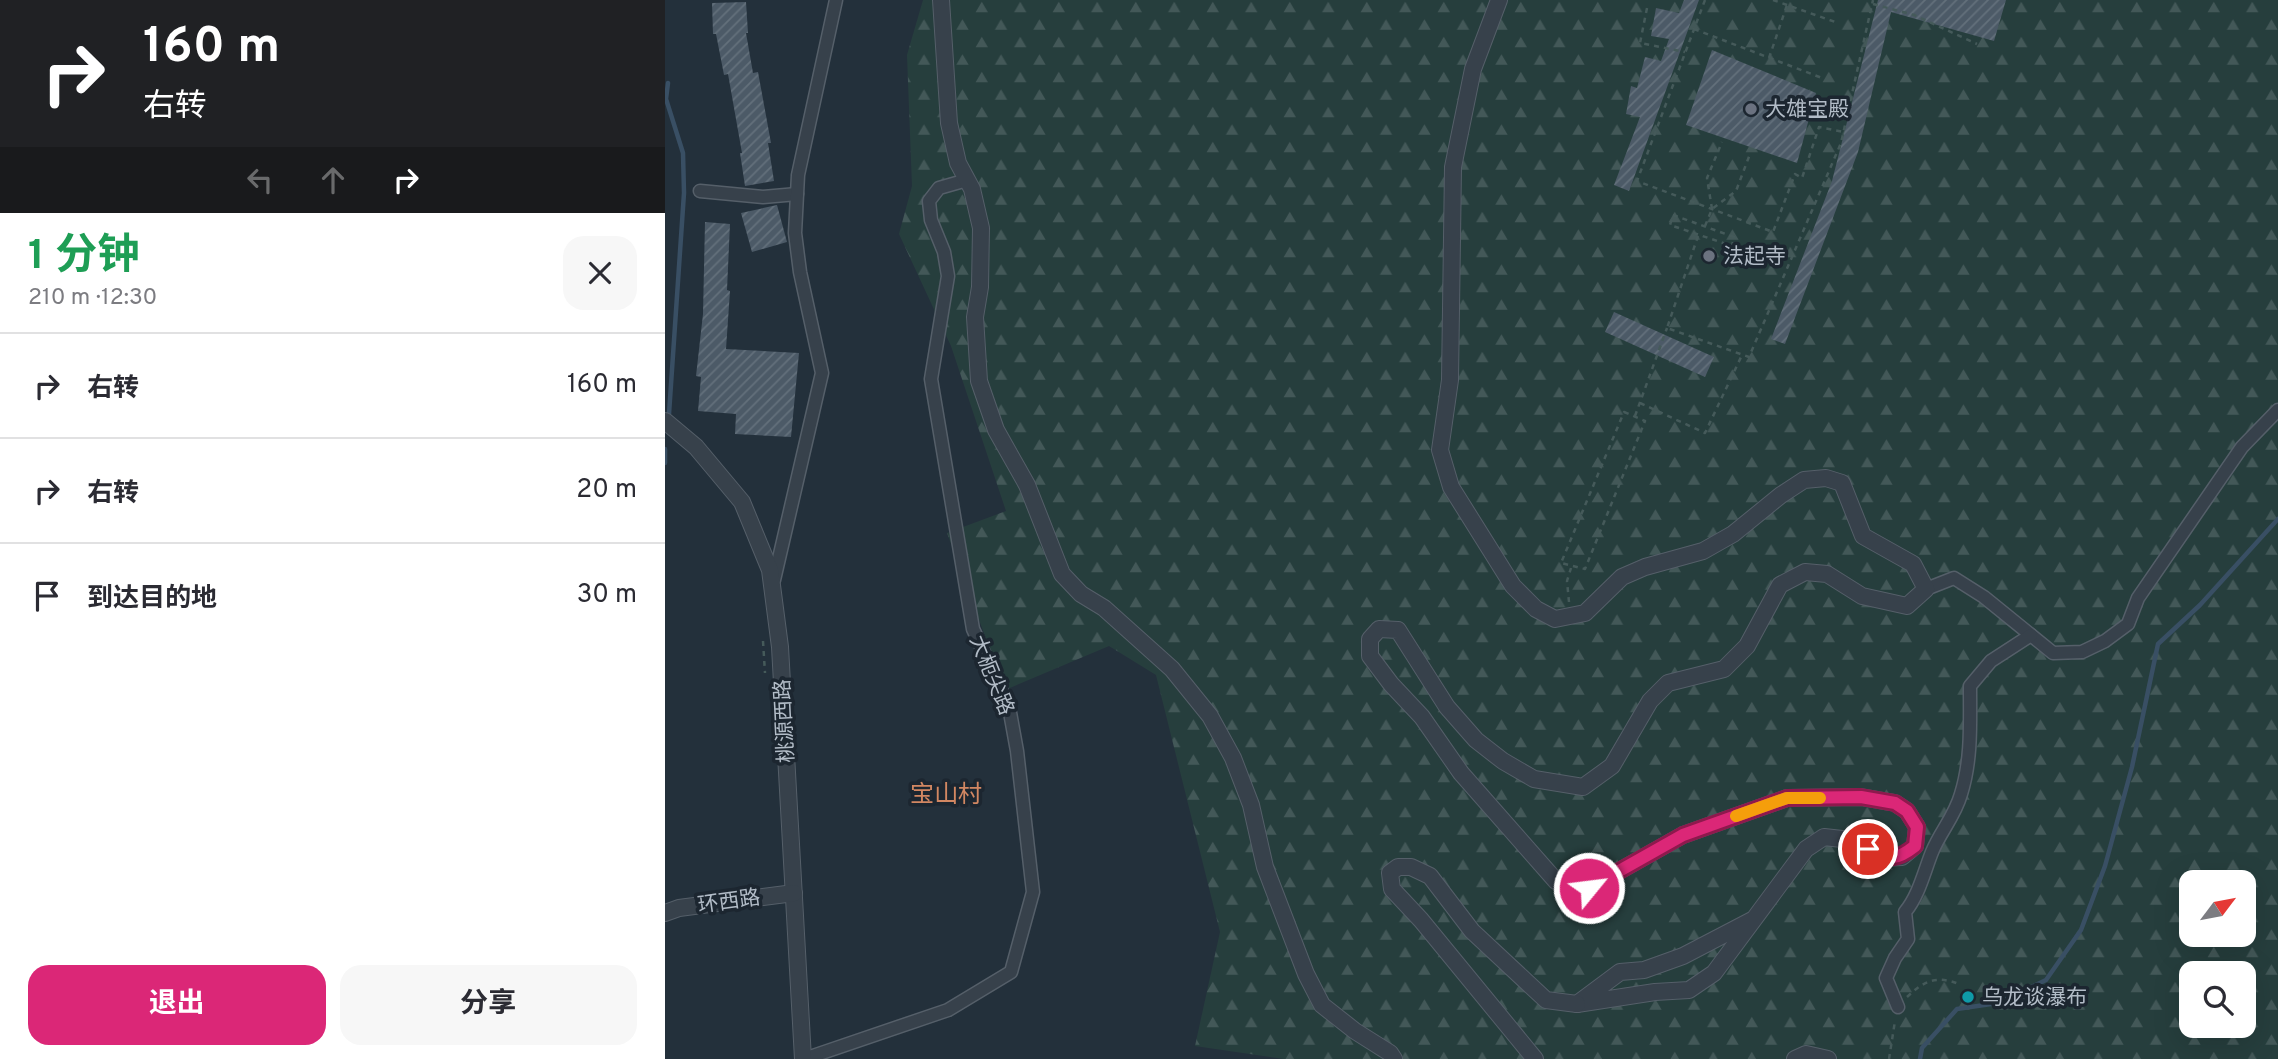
<!DOCTYPE html>
<html lang="zh">
<meta charset="utf-8">
<style>
body{margin:0;font-family:Overpass,"Noto Sans SC",sans-serif;background:#f7f7f7;color:#2b2b33;height:100vh;display:flex;flex-direction:column;font-size:26px;white-space:nowrap}
*{box-sizing:border-box;margin:0}
p{font-size:23px;color:#7c7c81}
.icon{flex:none;width:38px;height:38px;fill:none;stroke:currentColor;stroke-width:2;stroke-linecap:round;stroke-linejoin:round}
.map{position:relative;flex:1;overflow:hidden}
.panel{display:flex;flex-direction:column;background:#fff;width:665px}
.panel>*{flex:none}
.banner{background:#202124;color:#fff;overflow:hidden}
.needle{width:46px;rotate:58deg}
.fabs{position:absolute;left:1514px;top:870px;display:grid;gap:14px}
.fabs a{display:grid;place-items:center;width:77px;height:77px;border-radius:14px;background:#fff;box-shadow:0 7px 28px #0002;font-size:35px}
.pin{position:absolute;display:grid;place-items:center;width:60px;height:60px;color:#fff;margin:-30px;border:4px solid #fff;border-radius:50%;box-shadow:0 2px 7px #0007}
.me{position:absolute;width:77px;margin:-38px;rotate:61deg;stroke-linejoin:round;filter:drop-shadow(0 0 5px #0008)}
.turn{display:flex;align-items:center;gap:24px;height:147px;padding:0 28px;font-size:32px}
.turn .icon{width:91px;height:91px;stroke-width:2.5}
.turn b{display:block;font-size:49px;line-height:60px}
.lanes{display:flex;align-items:center;height:66px;padding:0 28px;background:#0003;justify-content:center;gap:35px;direction:ltr}
.lanes .off{opacity:.35}
.round{display:grid;place-items:center;flex:none;width:74px;height:74px;border-radius:21px;background:#f7f7f7}
.summary{display:flex;align-items:center;justify-content:space-between;height:119px;padding:0 28px}
h1{font-size:42px;font-weight:700;line-height:52px;color:#1e9e55}
.cta{display:flex;gap:14px;margin-top:auto;padding:14px 28px}
.cta a{flex:1;height:80px;border-radius:21px;background:#db2777;color:#fff;font-size:28px;font-weight:700;line-height:80px;text-align:center}
.cta a+a{background:#f7f7f7;color:#2b2b33}
ul{padding:0;list-style:none}
li{display:flex;align-items:center;gap:21px;height:105px;padding:0 28px;border-top:2px solid #e1e1e2}
li div{flex:1}
li b{display:block;font-size:26px}
li em{font-style:normal}
main{display:flex;flex:1;min-height:0}
.map>svg:first-child{display:block}
</style>
<main>
<section class="panel">
<div class="banner">
<div class="turn"><svg class="icon" aria-label="right" viewBox="0 0 24 24"><path d="M7 20v-9h11M14 6l5 5-5 5"/></svg><div><b>160 m</b>右转</div></div>
<div class="lanes"><svg class="icon off" aria-label="left" viewBox="0 0 24 24"><path d="M17 20v-9H6M10 6l-5 5 5 5"/></svg><svg class="icon off" aria-label="ahead" viewBox="0 0 24 24"><path d="M12 20V5M6 11l6-6 6 6"/></svg><svg class="icon" aria-label="right" viewBox="0 0 24 24"><path d="M7 20v-9h11M14 6l5 5-5 5"/></svg></div>
</div>
<div class="summary"><div><h1>1 分钟</h1><p>210 m · 12:30</p></div><a class="round"><svg class="icon" aria-label="close" viewBox="0 0 24 24"><path d="M6 6l12 12M18 6L6 18"/></svg></a></div>
<ul>
<li><svg class="icon" aria-label="right" viewBox="0 0 24 24"><path d="M7 20v-9h11M14 6l5 5-5 5"/></svg><div><b>右转</b></div><em>160 m</em></li>
<li><svg class="icon" aria-label="right" viewBox="0 0 24 24"><path d="M7 20v-9h11M14 6l5 5-5 5"/></svg><div><b>右转</b></div><em>20 m</em></li>
<li><svg class="icon" aria-label="arrive" viewBox="0 0 24 24"><path d="M6 21V4h12l-3 4 3 4H6"/></svg><div><b>到达目的地</b></div><em>30 m</em></li>
</ul>
<div class="cta"><a>退出</a><a>分享</a></div>
</section>
<div class="map">
<svg width="1613" height="1059" viewBox="0 0 1613 1059">
<defs>
<pattern id="forest-firs" width="22" height="20" patternUnits="userSpaceOnUse" patternTransform="scale(1.75)"><rect width="22" height="20" fill="#263e3d"/><path d="M5 1l3.5 6h-7zM16 11l3.5 6h-7z" fill="#435858"/></pattern>
<pattern id="building-hatch" width="6" height="6" patternUnits="userSpaceOnUse" patternTransform="scale(1.75)"><rect width="6" height="6" fill="#4c5a67"/><path d="M-1 1l2-2M0 6l6-6M5 7l2-2" fill="none" stroke="#63707b"/></pattern>
</defs>
<rect width="100%" height="100%" fill="#23303b"/>
<path fill="url(#forest-firs)" fill-rule="evenodd" d="M258,0H1613V1059H619L530,1046L555,932L491,675L444,646L340,690L282,533L341,511L286,346L234,234L247,186L242,55ZM1526,882H1578V934H1526ZM1526,973H1578V1026H1526Z"/>
<g fill="none" stroke-linecap="round" stroke-linejoin="round">
<g stroke="#394f64" stroke-width="4.5">
<path d="M3,83L1,99L18,153L19,193L4,414"/>
<path d="M0,463V449"/>
<path d="M1255,1059L1257,1048L1292,1009L1333,1003L1381,980L1416,930L1440,866L1467,767L1493,644L1535,605L1613,519"/>
</g>
</g>
<g fill="url(#building-hatch)">
<path d="M1019,0H1034L964,191L949,185L975,117L961,114L966,86L972,88L980,57L996,61L1004,39L986,36L991,8L1014,13Z"/>
<path d="M1213,0H1341L1329,41L1226,12L1193,152L1120,344L1106,339L1167,181Z"/>
<path d="M81,2L83,33H81L88,73L93,72L106,143H103L109,181L80,186L75,153H77L63,74L59,75L51,34H48L47,3Z"/>
<path d="M1047,50L1151,93L1132,163L1021,125Z"/>
<path d="M112,205L122,242L87,252L76,213Z"/>
<path d="M40,222L65,224L62,290L65,291L61,349L134,353L126,437L70,434L71,414L33,411L36,377L31,376L38,314Z"/>
<path d="M949,312L1049,357L1040,377L940,332Z"/>
</g>
<g fill="none" stroke-linecap="round" stroke-linejoin="round">
<g stroke="#555f69" stroke-width="15">
<g id="minor">
<path d="M35,191L98,197L132,194"/>
<path d="M109,580L157,373L135,272L130,233L133,175L171,0"/>
<path d="M1261,589L1289,578L1319,597L1388,653L1417,652L1440,641L1463,624L1473,598L1577,447L1613,410"/>
<path d="M1233,1007L1221,978L1230,958L1243,939L1240,912C1254,895 1259,872 1267,852C1275,832 1290,816 1296,794C1307,759 1305,722 1305,686L1326,661L1366,635"/>
<path d="M139,1059L283,1010L346,972L368,892L352,751L344,707L308,629L266,379L283,276L279,252L266,220L264,201L274,188L302,180"/>
</g>
</g>
<g stroke="#555f69" stroke-width="18">
<g id="tertiary">
<path d="M276,0L284,123L293,163L307,189L316,228L315,287L310,317L314,381L331,430L362,485L397,574L416,594L439,608L507,669L545,716L568,758L586,805L600,867L641,974L657,1005L690,1031L725,1053L729,1059"/>
<path d="M834,0L808,69L788,167L785,380L775,450L786,487L848,586L871,609L890,619L920,613L957,577L980,567L1038,551L1068,534L1116,495L1139,480L1161,478L1177,483L1198,536L1248,564L1261,589L1242,606L1197,596L1162,574L1140,572L1115,585L1082,646L1059,669L1003,683L985,701L947,766L918,787L869,779L838,761L811,740L782,707L733,630L714,629L705,639V656L726,684L757,717L796,773L891,881L909,892L924,888L1018,835L1122,798L1196,797L1230,803L1242,811L1252,827L1250,846L1237,857L1219,858L1186,840L1159,837L1141,849L1049,973L1024,990L990,992L912,1004L955,972L979,970L1018,956L1089,919"/>
<path d="M0,421L31,447L77,502L105,570L115,647L138,1059"/>
<path d="M0,913L14,908L129,893"/>
<path d="M870,1059L756,920L727,889L725,873L733,867H746L765,876L807,931L881,1000L912,1004"/>
<path d="M1130,1059L1141,1054L1163,1059"/>
</g>
</g>
<g stroke="#455a5a" stroke-width="2.5" stroke-dasharray="5 5" stroke-linecap="butt">
<path d="M1040,0L972,181L1108,232L1130,174L1137,178L1154,127L1178,132"/>
<path d="M1108,0L1173,23"/>
<path d="M1208,4L1249,15L1312,44"/>
<path d="M982,8L975,43L1020,52"/>
<path d="M1029,29L1157,78"/>
<path d="M1104,58L1122,5"/>
<path d="M1047,209L1042,178L1057,142"/>
<path d="M1008,215L1069,237L1067,246L1005,225Z"/>
<path d="M1040,226L1047,209L1071,191L1085,154"/>
<path d="M1033,236L1002,328L1084,357L1176,143L1208,0"/>
<path d="M975,403L1040,433L1077,355"/>
<path d="M959,412L980,421L920,569L896,563Z"/>
<path d="M970,416L1002,328"/>
<path d="M904,602L902,581L906,568"/>
<path d="M98,641L100,673"/>
<path d="M1242,997C1259,981 1271,975 1294,984"/>
<path d="M1224,1059L1230,1021"/>
</g>
<use href="#minor" stroke="#37414b" stroke-width="12"/>
<use href="#tertiary" stroke="#37414b" stroke-width="16"/>
</g>
<g fill="none" stroke-linecap="round" stroke-linejoin="round">
<g stroke="#8e194d" stroke-width="18">
<path id="route" d="M924,888L1018,835L1122,798L1196,797L1230,803L1242,811L1252,827L1250,846C1231,861 1224,860 1203,849"/>
</g>
<use href="#route" stroke="#db2777" stroke-width="12"/>
<path stroke="#f59e0b" stroke-width="12" d="M1071,816L1122,798H1155"/>
</g>
<g fill="#6b7280" stroke="#1c2630" stroke-width="2.5">
<circle cx="1086" cy="109" r="7"/>
<circle cx="1044" cy="256" r="7"/>
</g>
<circle fill="#0f9aa8" stroke="#1c2630" stroke-width="2.5" cx="1303" cy="997" r="7"/>
<g text-anchor="middle" stroke-width="7" stroke-linejoin="round" paint-order="stroke">
<g font-size="21" fill="#b2bcc7" stroke="#1c2630" text-anchor="start">
<text x="1100" y="116">大雄宝殿</text>
<text x="1058" y="263">法起寺</text>
<text x="1317" y="1004">乌龙谈瀑布</text>
</g>
<g font-size="21" fill="#b2bcc7" stroke="#1c2630">
<text transform="translate(327 675) rotate(68)" y="7">大枙尖路</text>
<text transform="translate(119 721) rotate(-93)" y="7">桃源西路</text>
<text transform="translate(64 901) rotate(-8)" y="7">环西路</text>
</g>
<g font-size="24" fill="#d28762" stroke="#1c2630">
<text x="281" y="802">宝山村</text>
</g>
</g>
</svg>
<div class="fabs">
<a><svg class="needle" viewBox="-14 -14 28 28"><path d="M0-13l5 13h-10z" fill="#e53935"/><path d="M0 13l5-13h-10z" fill="#7c7c81"/></svg></a>
<a><svg class="icon" aria-label="search" viewBox="0 0 24 24"><circle cx="10" cy="10" r="6"/><path d="M15 15l6 6"/></svg></a>
</div>
<div class="pin" style="left:1203px;top:849px;background:#d93025"><svg class="icon" aria-label="arrive" viewBox="0 0 24 24"><path d="M6 21V4h12l-3 4 3 4H6"/></svg></div>
<svg class="me" style="left:924px;top:888px" viewBox="-20 -20 40 40"><circle r="17" fill="#db2777" stroke="#fff" stroke-width="3"/><path d="M0-11L8 9 0 5-8 9z" fill="#fff"/></svg>
</div>
</main>
